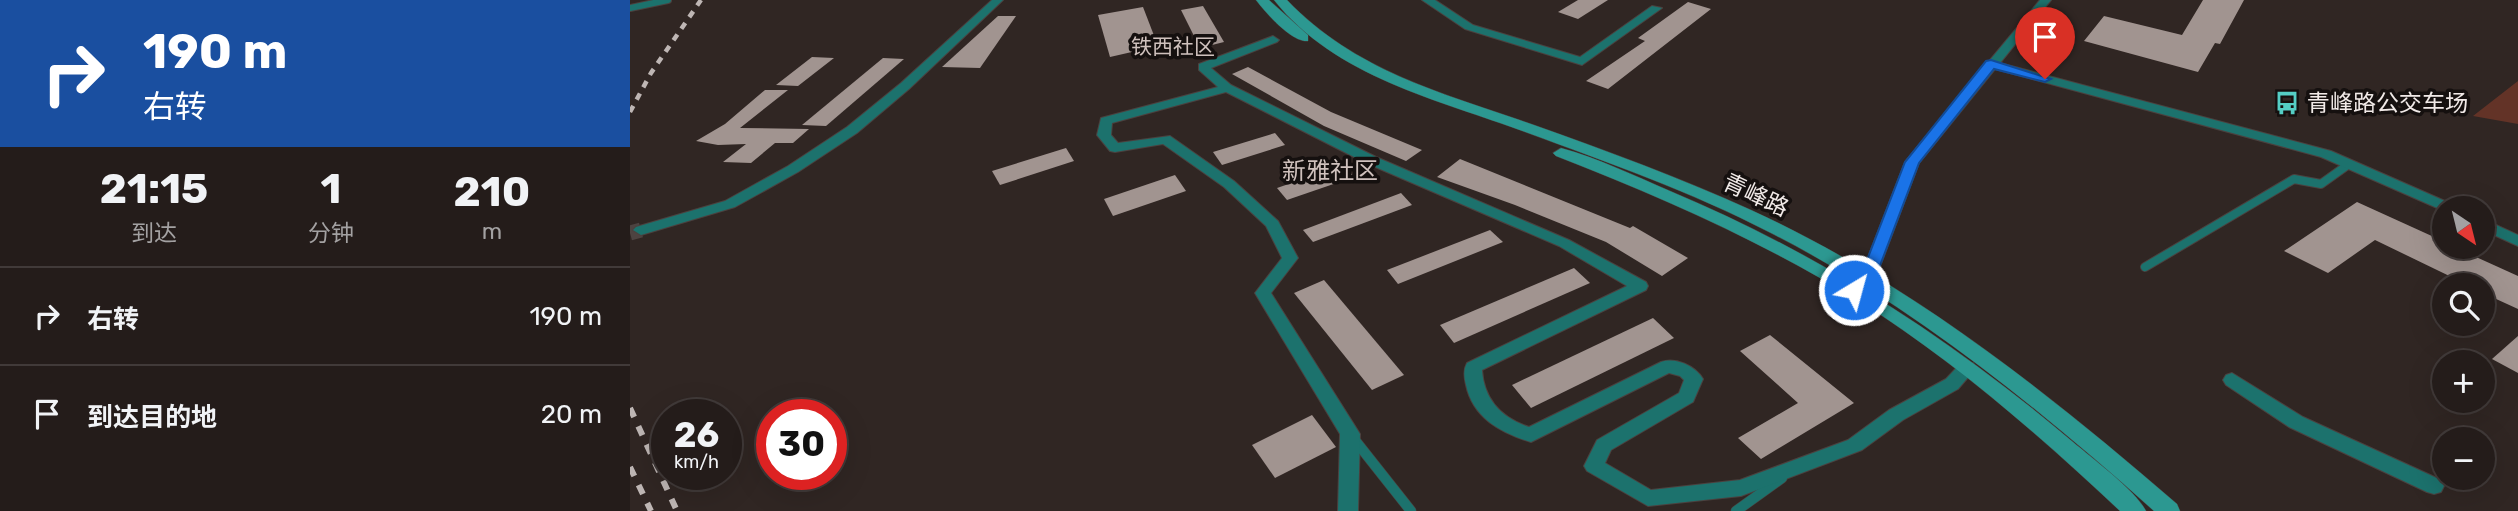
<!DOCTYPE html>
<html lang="zh">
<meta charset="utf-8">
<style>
body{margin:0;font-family:Rubik,"Noto Sans SC",sans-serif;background:#302927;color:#f1f3f6;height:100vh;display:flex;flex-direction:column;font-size:26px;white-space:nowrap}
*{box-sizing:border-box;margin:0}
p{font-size:23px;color:#a3a1a2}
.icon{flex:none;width:38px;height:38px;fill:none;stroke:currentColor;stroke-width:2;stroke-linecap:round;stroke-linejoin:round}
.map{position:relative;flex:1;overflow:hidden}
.side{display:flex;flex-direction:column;background:#241c1a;width:630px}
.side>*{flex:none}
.guide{background:#1a4fa0;color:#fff;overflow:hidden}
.needle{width:46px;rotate:145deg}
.tools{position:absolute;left:1802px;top:196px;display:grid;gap:14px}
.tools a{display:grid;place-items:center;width:63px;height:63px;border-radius:50%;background:#241c1a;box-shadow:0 7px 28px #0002,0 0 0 2px #413a39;font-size:35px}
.speed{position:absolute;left:21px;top:399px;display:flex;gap:14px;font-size:35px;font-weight:700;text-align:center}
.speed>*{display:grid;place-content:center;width:91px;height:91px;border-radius:50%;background:#241c1a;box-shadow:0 7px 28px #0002,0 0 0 2px #413a39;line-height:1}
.speed small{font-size:18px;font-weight:400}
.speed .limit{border:10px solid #d22;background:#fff;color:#111}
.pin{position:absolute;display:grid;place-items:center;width:60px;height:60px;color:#fff;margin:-72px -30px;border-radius:50% 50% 50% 0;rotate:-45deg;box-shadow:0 0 7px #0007}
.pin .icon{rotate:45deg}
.me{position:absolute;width:77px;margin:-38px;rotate:37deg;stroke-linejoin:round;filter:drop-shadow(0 0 5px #0008)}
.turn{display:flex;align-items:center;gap:24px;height:147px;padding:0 28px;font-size:32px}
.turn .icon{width:91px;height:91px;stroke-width:2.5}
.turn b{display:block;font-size:49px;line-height:60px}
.eta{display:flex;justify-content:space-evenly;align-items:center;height:119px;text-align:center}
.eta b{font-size:42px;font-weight:700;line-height:49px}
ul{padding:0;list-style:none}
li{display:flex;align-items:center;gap:21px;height:98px;padding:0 28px;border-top:2px solid #413a39}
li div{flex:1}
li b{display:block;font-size:26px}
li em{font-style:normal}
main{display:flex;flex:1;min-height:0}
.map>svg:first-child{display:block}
</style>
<main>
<section class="side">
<div class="guide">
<div class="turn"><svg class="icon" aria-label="right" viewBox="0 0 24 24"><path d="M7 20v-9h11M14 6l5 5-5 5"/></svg><div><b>190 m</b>右转</div></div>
</div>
<div class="eta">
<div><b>21:15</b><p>到达</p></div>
<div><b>1</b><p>分钟</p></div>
<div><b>210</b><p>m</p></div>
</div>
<ul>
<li><svg class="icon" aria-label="right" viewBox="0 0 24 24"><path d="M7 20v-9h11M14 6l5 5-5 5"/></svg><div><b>右转</b></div><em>190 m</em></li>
<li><svg class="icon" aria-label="arrive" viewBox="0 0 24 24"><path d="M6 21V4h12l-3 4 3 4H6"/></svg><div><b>到达目的地</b></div><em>20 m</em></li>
</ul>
</section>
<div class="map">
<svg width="1888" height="511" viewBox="0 0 1888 511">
<rect width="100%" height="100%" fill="#302623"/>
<path fill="#633327" d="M1888,81V124L1843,116Z"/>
<g fill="#a19490">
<path d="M948,0H978L948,19L928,12Z"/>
<path d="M1573,0H1614L1590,44L1585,43L1568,72L1454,41L1474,16L1552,35Z"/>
<path d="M1058,2L1081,9L978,89L956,81L1015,41L1008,38Z"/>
<path d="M573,6L594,42L570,48L551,10Z"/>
<path d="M513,7L528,46L480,57L468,15Z"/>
<path d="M368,16H386L350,68L312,67Z"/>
<path d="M182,57L204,58L168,86L146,85Z"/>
<path d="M253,58L274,59L196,126L172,125Z"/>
<path d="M618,67L701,112L792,150L776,161L694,126L602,74Z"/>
<path d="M135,90H158L110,128L179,129L163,143H145L121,163L93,162L116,144L88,145L66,141L95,124Z"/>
<path d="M645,133L655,145L592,165L583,152Z"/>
<path d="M436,148L444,161L370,185L362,171Z"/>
<path d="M830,159L1000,228L1003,226L1058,258L1032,276L976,242L885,205L807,177Z"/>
<path d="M714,165L724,177L657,200L647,188Z"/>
<path d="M545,175L556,191L483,216L474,199Z"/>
<path d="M771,193L782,205L683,242L673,230Z"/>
<path d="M1727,202L1815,242V247H1824L1888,276V309L1853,293V285H1838L1745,240L1698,273L1654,251Z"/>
<path d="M860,230L873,242L768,284L757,270Z"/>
<path d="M944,268L960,283L824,343L810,325Z"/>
<path d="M694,280L774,375L742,390L664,293Z"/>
<path d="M1023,318L1044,338L901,408L882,385Z"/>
<path d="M1140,335L1224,403L1131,459L1108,438L1168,403L1110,351Z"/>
<path d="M1888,336V373L1862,359Z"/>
<path d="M682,415L706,447L645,478L622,445Z"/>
</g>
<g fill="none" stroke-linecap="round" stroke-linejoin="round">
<path stroke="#4d4341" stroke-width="15" stroke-dasharray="15 8" stroke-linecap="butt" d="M0,233L11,230"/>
<g stroke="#4b413f" stroke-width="8">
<path id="lane-far2" d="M0,8L38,0"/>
</g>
<g stroke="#4b413f" stroke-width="10">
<path id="lane-far1" d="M1515,267L1664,179L1691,184L1719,164"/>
</g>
<g stroke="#4b413f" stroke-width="11">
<g id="lane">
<path d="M724,439L781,511"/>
<path d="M1106,511L1152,478"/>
</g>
</g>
<g stroke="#4b413f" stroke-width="2">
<g id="street">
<path d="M362,0H373L279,89L227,133L168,172L105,207L11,235L3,230L6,227L95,201L158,166L217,127L271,83Z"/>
<path d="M792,0H805L843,25L950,57L1022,6L1032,8L952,65L835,29Z"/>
<path d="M1410,0H1421L1370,63L1701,151L1824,205L1826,208H1815L1814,211L1691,157L1365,69L1289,163L1243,285L1230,294H1218L1216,290L1230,278L1275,162Z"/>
<path d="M643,36L649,40L647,42L581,68L601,85L746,157L939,240L1016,282L1018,286L1016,290L852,370C854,400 872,418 899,427L1031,362C1046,357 1065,366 1073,379L1063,402L981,450L975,463L1021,490L1110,480L1218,440L1259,410L1316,379L1331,363H1343L1346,368L1328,389L1273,420L1232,450L1111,496L1018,506L957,471L954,466L967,440L1049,393L1054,380L1050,376L1039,373L901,442C871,433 843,418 836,385C834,377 833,370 837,363L997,286L929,246L736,163L596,92L482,123L481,135L488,143L540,136L604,181L648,221L668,258L641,293L730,434L728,511H708L710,434L625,293L652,258L636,226L594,187L533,144L485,152L480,151L467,135L471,118L588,87L569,70V64Z"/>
<path d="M1853,219L1888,235V246L1853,230Z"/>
<path d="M1602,373L1673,417L1811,480L1814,486L1811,492L1804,494L1797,492L1659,427L1596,385L1593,380L1596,375Z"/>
</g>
</g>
<g stroke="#4b413f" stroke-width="1">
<g id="secondary">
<path d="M626,0H639L678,35V41C662,43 635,12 626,0Z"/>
<path d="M644,0H657C726,72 813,93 904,125C977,151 1051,178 1121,210C1280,283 1416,391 1547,504L1550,511H1524C1405,405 1281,304 1139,232C1062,192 979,163 898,133C810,100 706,78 644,0Z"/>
<path d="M931,148C968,158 1005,176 1040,191C1190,254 1319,337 1443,442C1462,458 1506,491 1516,511H1490C1408,434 1322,359 1226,299C1131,241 1029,196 926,156L923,153Z"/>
</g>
</g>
<use href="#lane-far2" stroke="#1c726d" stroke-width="6"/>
<use href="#lane-far1" stroke="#1c726d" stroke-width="8"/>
<use href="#lane" stroke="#1c726d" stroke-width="10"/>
<use href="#street" fill="#1c726d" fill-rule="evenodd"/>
<use href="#secondary" fill="#2c9891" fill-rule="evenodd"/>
<path stroke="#beb6b4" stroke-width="4.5" stroke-dasharray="7 7" stroke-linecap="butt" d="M0,112L21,73L71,0"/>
<g stroke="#beb6b4" stroke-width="6" stroke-dasharray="10 10" stroke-linecap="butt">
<path d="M0,408L47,511"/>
<path d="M0,467L21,511"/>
</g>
</g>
<path fill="#1a73e8" stroke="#114b97" stroke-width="2" d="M1361,60L1421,79L1415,82L1364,69L1289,163L1243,284L1229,294H1218L1215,290L1230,278L1275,162L1356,61Z"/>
<defs>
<g id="bus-bare" transform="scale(1.89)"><path d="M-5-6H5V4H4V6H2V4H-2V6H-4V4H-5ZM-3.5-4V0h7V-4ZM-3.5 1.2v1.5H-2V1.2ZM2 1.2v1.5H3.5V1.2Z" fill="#55cec5" stroke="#15100f" stroke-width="2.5" paint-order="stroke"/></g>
</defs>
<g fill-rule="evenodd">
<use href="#bus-bare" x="1657" y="103"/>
</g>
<g text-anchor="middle" stroke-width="7" stroke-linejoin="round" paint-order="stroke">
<g font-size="21" fill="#cfc1bd" stroke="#15100f">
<text x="543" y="54">铁西社区</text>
</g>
<g font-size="23" fill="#f1eae8" stroke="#15100f" text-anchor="start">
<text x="1677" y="111">青峰路公交车场</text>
</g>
<g font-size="23" fill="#f1eae8" stroke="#15100f">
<text transform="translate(1126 195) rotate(25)" y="8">青峰路</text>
</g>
<g font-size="24" fill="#cfc1bd" stroke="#15100f">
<text x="700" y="179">新雅社区</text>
</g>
</g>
</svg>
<div class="tools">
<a><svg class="needle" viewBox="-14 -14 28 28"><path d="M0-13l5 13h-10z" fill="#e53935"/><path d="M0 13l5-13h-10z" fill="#a3a1a2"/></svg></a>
<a><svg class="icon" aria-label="search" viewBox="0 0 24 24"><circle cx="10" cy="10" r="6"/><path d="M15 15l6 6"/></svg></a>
<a>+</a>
<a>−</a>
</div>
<div class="speed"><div>26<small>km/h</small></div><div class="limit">30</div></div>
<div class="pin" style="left:1415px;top:79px;background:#d93025"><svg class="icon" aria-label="arrive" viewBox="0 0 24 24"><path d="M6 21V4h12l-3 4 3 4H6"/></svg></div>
<svg class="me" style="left:1224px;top:290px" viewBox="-20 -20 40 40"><circle r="17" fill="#1a73e8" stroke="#fff" stroke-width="3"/><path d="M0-11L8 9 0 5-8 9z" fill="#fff"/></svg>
</div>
</main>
